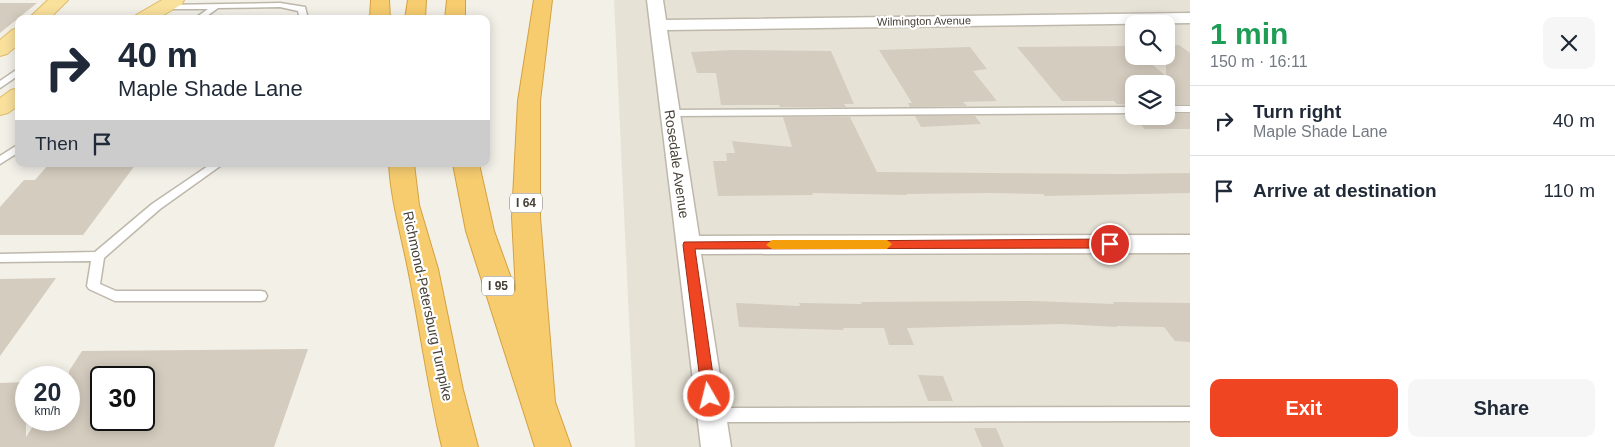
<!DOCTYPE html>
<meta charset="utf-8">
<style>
body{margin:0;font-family:Arial,sans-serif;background:#f6f6f7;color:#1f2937;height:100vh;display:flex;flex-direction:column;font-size:19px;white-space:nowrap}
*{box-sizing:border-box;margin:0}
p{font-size:16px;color:#747a83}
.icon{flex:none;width:28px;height:28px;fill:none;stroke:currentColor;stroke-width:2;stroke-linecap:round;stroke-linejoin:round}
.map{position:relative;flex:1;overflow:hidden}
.drawer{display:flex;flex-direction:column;background:#fff;width:425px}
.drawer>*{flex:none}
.guide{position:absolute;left:15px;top:15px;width:475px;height:152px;border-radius:10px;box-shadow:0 2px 12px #0003;background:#fff;color:#1f2937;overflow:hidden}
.fabs{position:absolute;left:1125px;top:15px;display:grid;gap:10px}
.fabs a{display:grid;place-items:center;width:50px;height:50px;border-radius:10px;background:#fff;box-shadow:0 2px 12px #0003;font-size:25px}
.speed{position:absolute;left:15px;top:366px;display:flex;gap:10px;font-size:25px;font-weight:700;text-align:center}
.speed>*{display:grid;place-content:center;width:65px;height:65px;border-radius:50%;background:#fff;box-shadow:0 2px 12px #0003;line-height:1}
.speed small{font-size:12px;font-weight:400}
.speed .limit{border:2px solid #111;border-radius:8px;background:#fff;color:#111}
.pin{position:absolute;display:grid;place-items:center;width:42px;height:42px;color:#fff;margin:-21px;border:2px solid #fff;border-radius:50%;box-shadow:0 1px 5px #0007}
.me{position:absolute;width:55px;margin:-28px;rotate:352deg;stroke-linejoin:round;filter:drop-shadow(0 0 4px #0008)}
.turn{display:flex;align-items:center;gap:18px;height:105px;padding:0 20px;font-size:22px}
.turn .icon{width:65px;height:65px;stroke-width:2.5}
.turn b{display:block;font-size:35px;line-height:42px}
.then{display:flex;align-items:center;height:48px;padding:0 20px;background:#0003;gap:10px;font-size:19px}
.round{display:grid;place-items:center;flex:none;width:52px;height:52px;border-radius:10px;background:#f6f6f7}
.summary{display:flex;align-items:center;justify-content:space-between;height:85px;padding:0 20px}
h1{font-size:30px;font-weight:800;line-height:38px;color:#1e9e55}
.cta{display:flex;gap:10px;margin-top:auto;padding:10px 20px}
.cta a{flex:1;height:58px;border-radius:10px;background:#ef4523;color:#fff;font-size:20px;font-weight:800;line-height:58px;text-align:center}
.cta a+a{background:#f6f6f7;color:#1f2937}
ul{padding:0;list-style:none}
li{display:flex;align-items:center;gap:15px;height:70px;padding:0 20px;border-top:1px solid #e0e1e3}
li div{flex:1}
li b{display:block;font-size:19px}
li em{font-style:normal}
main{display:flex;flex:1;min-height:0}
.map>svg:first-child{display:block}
</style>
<main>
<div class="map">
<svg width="1190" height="447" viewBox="0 0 1190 447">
<rect width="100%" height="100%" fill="#f3f0e8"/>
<path fill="#e7e2d6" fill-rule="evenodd" d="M614,0H1190V447H635ZM1134,24H1166V56H1134ZM1134,84H1166V116H1134Z"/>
<g fill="#d4ccbe" fill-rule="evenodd">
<path d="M0,3H37L0,33Z"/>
<path d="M1166,45H1179L1190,53V104H1166V84H1134V105L1117,104L1114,101H1062L1017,47L1129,46L1134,49V56H1142L1166,76Z"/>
<path d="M970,47L987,69L973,71L997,101L963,102L967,106L910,107L908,103H912L879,50Z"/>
<path d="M733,50L831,51L854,104H844L846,107H780L779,105H721L716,73H697L691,52Z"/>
<path d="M1166,114H1190V129H1145L1131,115L1166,116Z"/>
<path d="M915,116H975L981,124L921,127Z"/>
<path d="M783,117H850L877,172L1121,174L1190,173V193L1045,196L1043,194L990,193L906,194L907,195L812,193L813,195L718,196L713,161H727L726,153H735L732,141L792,147Z"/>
<path d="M49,164H136L83,235H0V207L24,180H35Z"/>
<path d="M56,278L0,356V279Z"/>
<path d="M1033,301L1114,304L1113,302L1190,303V342L1175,341L1164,327L1116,326L1117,327L1061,324L907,328L914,345H889L884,328H843L844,330L739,327L736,303L800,306L799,303L862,304L861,302Z"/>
<path d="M308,349L274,447H0V383L26,382V437L37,420H69V371L82,351ZM101,378H144V420H101Z"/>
<path d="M918,375L943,376L953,401H928Z"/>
<path d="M974,428H996L1004,447H982Z"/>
</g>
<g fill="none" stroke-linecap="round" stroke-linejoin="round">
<g stroke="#beb8ab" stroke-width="3">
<g id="lane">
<path d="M280,3L305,7L308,19H300L298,11L280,7L218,8L203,19H194L208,9H163L159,7L163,5Z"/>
<path d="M36,15L62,17L66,19H37Z"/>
<path d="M19,68V75L0,88V81Z"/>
<rect x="1166" y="106" width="24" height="6"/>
<path d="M1134,107V113L670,116L665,113L670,110Z"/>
<path d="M19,144V152L0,164V156Z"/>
<path d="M211,164H223L160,209L104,258L100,284L116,291H261L265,292L267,296L265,300L261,301H115L89,289L87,286L91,261L0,262V254L95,252L152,204Z"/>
<path d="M1190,407V421L712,422L707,420L705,415L707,410L712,408Z"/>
</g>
</g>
<g stroke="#beb8ab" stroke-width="3">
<path id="street" d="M647,0H663L666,20L1190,13V23L667,30L699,236L1190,235V253L701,254L731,447H701Z"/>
</g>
<g stroke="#debd6b" stroke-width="2">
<g id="primary">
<path d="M48,0H68L49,19H28Z"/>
<path d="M162,0H184L182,4L157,19H134L136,15Z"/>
<path d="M19,28V44L7,54L0,56V40L12,30Z"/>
<path d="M19,88V105L8,113L0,115V98L11,90Z"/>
</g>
</g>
<g stroke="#d5a13f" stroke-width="2">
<g id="highway">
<path d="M371,0H389L390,19H370Z"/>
<path d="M408,0H426L425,19H405Z"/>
<path d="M447,0H465V19H445Z"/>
<path d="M534,0H552L540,101V217L555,402L571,447H535L466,231L453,164H479L494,231L516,292L512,217L518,101Z"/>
<path d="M389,164H414L419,205L438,269L463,390L478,447H442C428,388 420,328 408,269C401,234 391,200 389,164Z"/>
</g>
</g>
<use href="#lane" fill="#fff" fill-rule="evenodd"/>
<use href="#street" fill="#fff" fill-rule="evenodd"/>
<use href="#primary" fill="#f9e09b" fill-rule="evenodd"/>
<use href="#highway" fill="#f6cc6f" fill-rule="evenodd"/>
</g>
<path fill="#ef4523" stroke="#9b2d17" d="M1110,239L1116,244L1110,248L695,249L716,396L714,401L709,403L704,401L702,396L683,245L684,242Z"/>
<path fill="#f59e0b" d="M772,240H887L892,244L887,249H772L766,245Z"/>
<g text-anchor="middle" stroke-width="4.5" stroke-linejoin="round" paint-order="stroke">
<g font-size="11" fill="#464037" stroke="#fff">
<text transform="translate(924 21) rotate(-1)" y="4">Wilmington Avenue</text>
</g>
<g fill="#fff" stroke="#7e7973" stroke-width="1">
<rect x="510" y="193.5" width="32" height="19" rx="4"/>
<rect x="482" y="276.5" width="32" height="19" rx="4"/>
</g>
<g font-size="12" font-weight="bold" fill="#464037">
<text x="526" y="207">I 64</text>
<text x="498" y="290">I 95</text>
</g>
<g font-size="14" fill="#464037" stroke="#fff">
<text transform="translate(677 164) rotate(82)" y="5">Rosedale Avenue</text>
<text transform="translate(428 306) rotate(78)" y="5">Richmond-Petersburg Turnpike</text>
</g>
</g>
</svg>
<div class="fabs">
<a><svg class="icon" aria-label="search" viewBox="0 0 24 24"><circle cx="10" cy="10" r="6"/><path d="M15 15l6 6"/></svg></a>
<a><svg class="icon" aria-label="layers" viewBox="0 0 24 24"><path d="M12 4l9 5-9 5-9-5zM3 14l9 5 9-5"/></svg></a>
</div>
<div class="speed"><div>20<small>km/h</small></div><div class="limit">30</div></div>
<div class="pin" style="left:1110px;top:244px;background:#d93025"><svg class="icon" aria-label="arrive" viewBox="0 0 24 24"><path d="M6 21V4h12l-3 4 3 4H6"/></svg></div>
<svg class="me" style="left:709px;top:396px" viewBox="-20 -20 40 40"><circle r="17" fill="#ef4523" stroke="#fff" stroke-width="3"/><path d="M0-11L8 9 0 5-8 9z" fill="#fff"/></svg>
<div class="guide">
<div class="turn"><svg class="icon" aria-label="right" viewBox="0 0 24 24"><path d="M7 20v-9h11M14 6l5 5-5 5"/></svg><div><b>40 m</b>Maple Shade Lane</div></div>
<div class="then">Then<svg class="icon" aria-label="arrive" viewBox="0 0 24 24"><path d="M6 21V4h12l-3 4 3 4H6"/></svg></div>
</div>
</div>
<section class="drawer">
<div class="summary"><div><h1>1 min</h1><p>150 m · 16:11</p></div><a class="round"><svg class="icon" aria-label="close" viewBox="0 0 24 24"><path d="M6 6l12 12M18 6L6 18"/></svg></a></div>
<ul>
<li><svg class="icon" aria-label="right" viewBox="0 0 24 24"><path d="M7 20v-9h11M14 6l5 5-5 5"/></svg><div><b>Turn right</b><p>Maple Shade Lane</p></div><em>40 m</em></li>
<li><svg class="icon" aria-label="arrive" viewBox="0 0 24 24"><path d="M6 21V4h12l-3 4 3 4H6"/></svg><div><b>Arrive at destination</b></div><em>110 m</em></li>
</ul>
<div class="cta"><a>Exit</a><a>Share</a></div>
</section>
</main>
